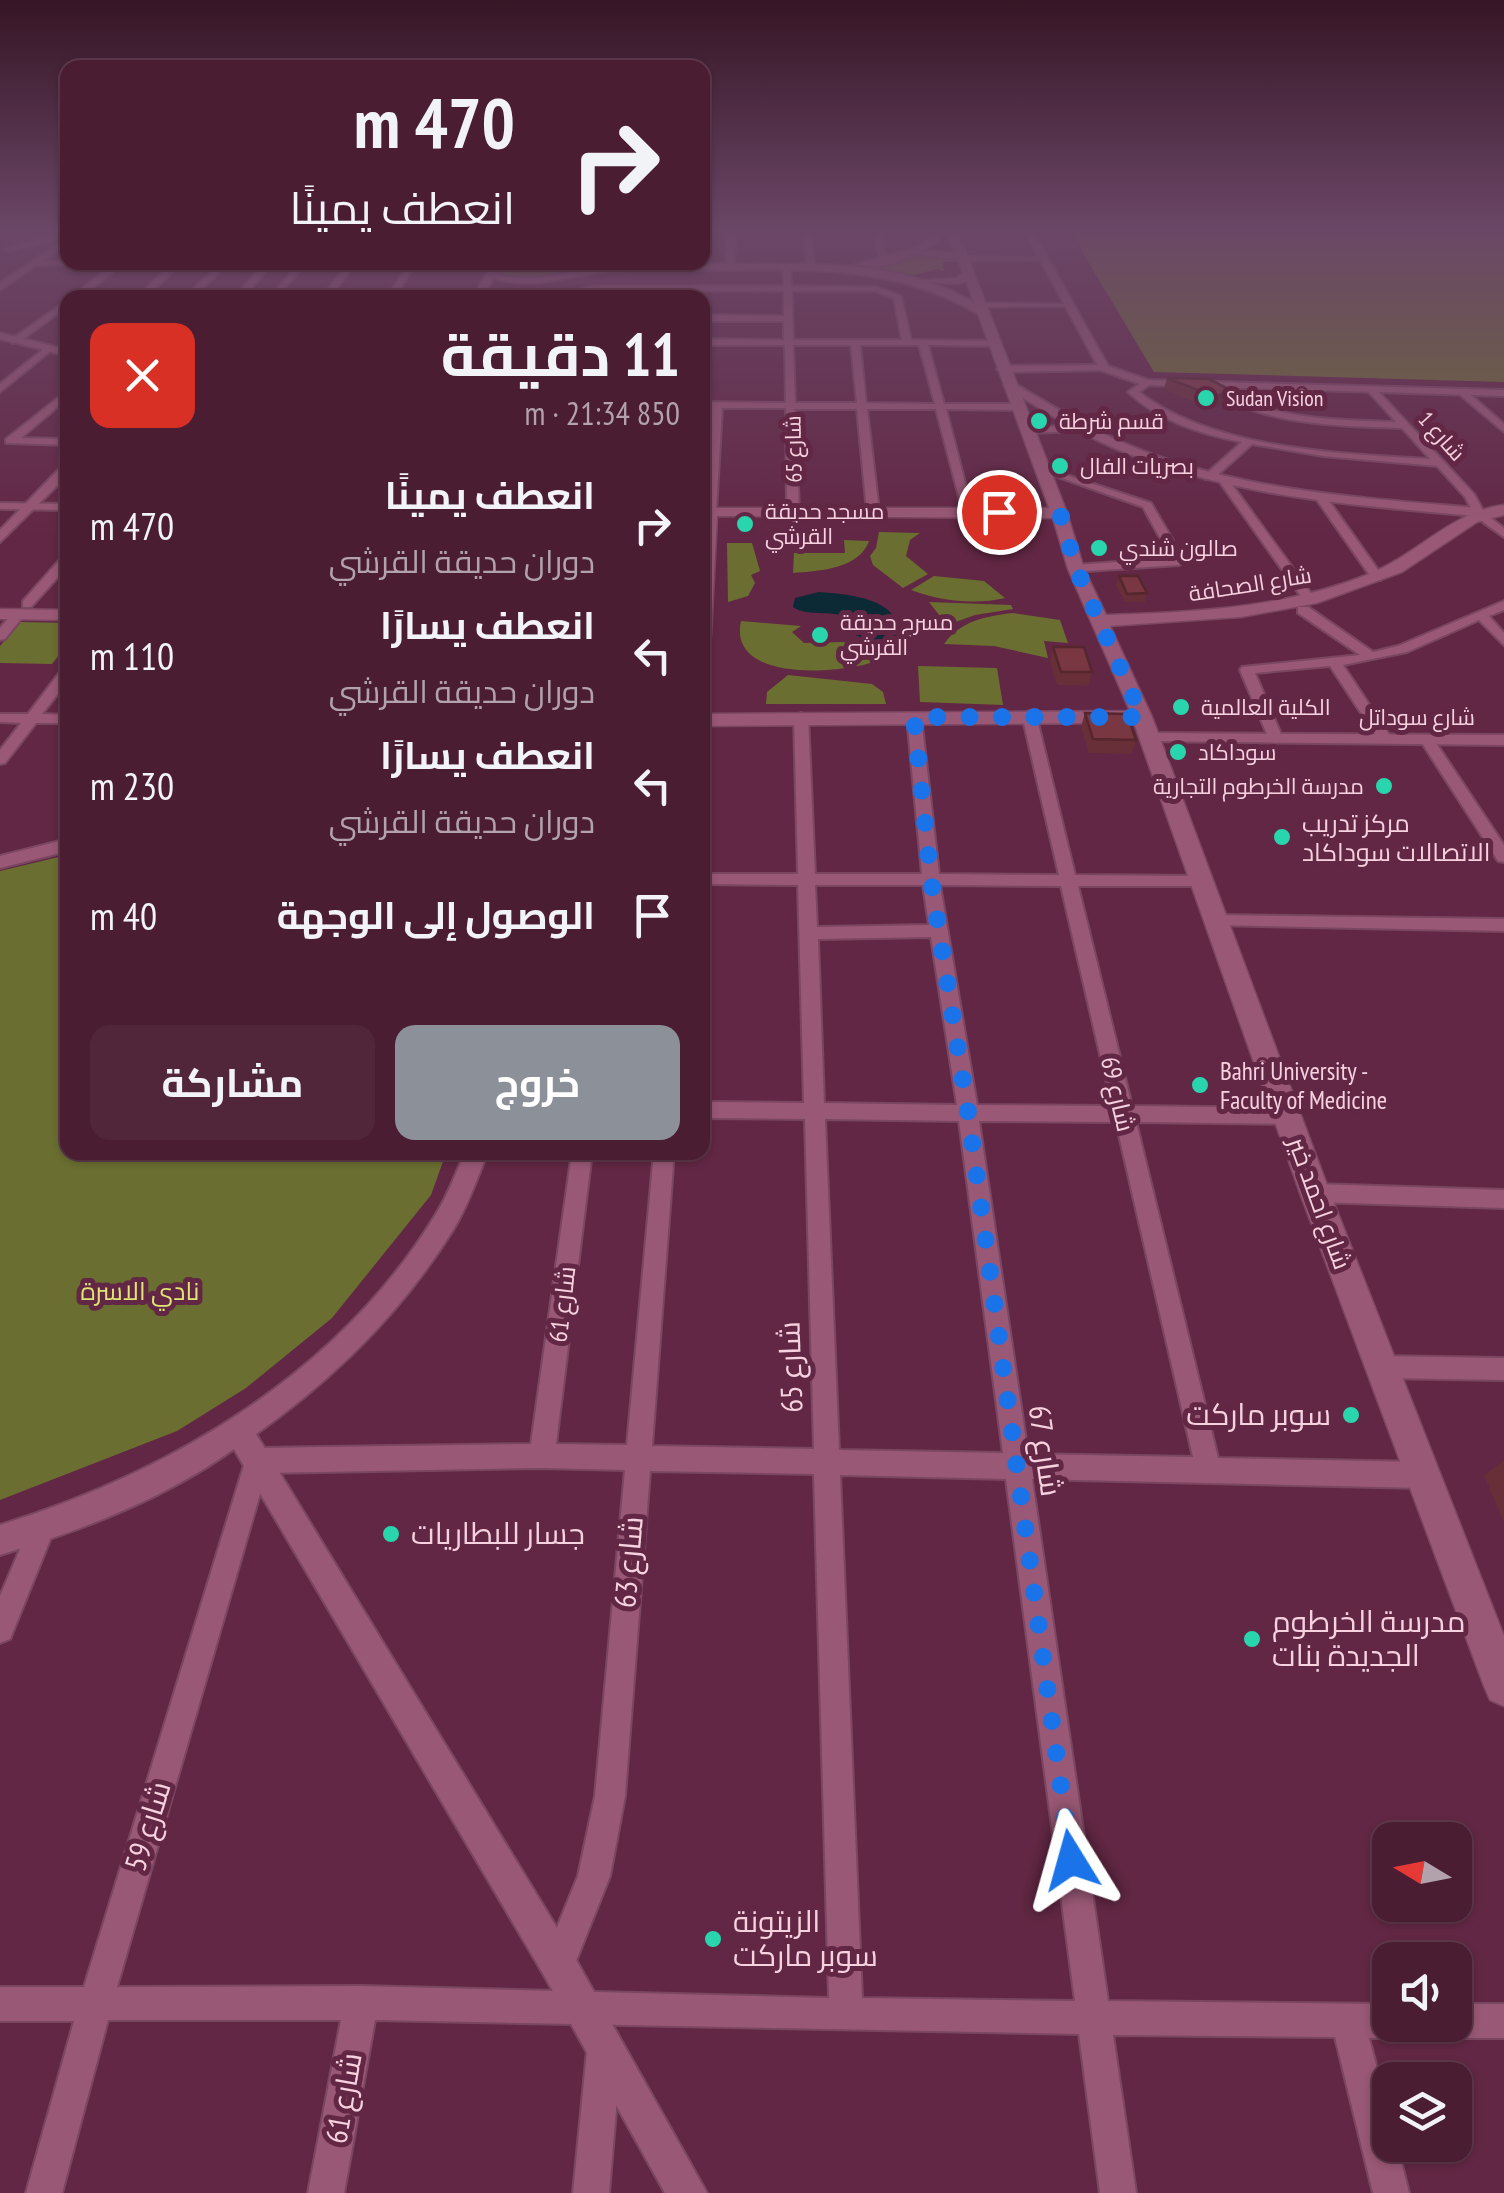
<!DOCTYPE html>
<html lang="ar">
<meta charset="utf-8">
<style>
body{margin:0;font-family:"PT Sans Narrow",Cairo,sans-serif;background:#51263b;color:#f1f3f6;direction:rtl;height:100vh;display:flex;flex-direction:column;font-size:38px;white-space:nowrap}
*{box-sizing:border-box;margin:0}
p{font-size:32px;color:#b2a2ac}
.icon{flex:none;width:55px;height:55px;fill:none;stroke:currentColor;stroke-width:2;stroke-linecap:round;stroke-linejoin:round}
.map{position:relative;flex:1;overflow:hidden;direction:ltr}
.sheet{position:absolute;left:60px;top:290px;width:650px;height:870px;display:flex;flex-direction:column;background:#4a1d33;border-radius:20px;box-shadow:0 2px 8px #0004,0 0 0 2px #613b4e;direction:rtl}
.sheet>*{flex:none}
.hud{position:absolute;left:60px;top:60px;width:650px;height:210px;border-radius:20px;box-shadow:0 2px 8px #0004,0 0 0 2px #613b4e;direction:rtl;background:#4a1d33;color:#f1f3f6;overflow:hidden}
.needle{width:65px;rotate:280deg}
.fabs{position:absolute;left:1372px;top:1822px;display:grid;gap:20px}
.fabs a{display:grid;place-items:center;width:100px;height:100px;border-radius:20px;background:#4a1d33;box-shadow:0 2px 8px #0004,0 0 0 2px #613b4e;font-size:50px}
.pin{position:absolute;display:grid;place-items:center;width:85px;height:85px;color:#fff;margin:-42px;border:5px solid #fff;border-radius:50%;box-shadow:0 2px 10px #0007}
.me{position:absolute;width:110px;margin:-55px;rotate:352deg;stroke-linejoin:round;filter:drop-shadow(0 0 8px #0008)}
.turn{display:flex;align-items:center;gap:35px;height:210px;padding:0 30px;font-size:45px}
.turn .icon{width:130px;height:130px;stroke-width:2.5}
.turn b{display:block;font-size:70px;line-height:85px}
.round{display:grid;place-items:center;flex:none;width:105px;height:105px;border-radius:20px;background:#51263b}
.headline{display:flex;align-items:center;justify-content:space-between;height:170px;padding:0 30px}
h1{font-size:60px;font-weight:700;line-height:75px}
.action{display:flex;gap:20px;margin-top:auto;padding:20px 30px}
.action a{flex:1;height:115px;border-radius:20px;background:#8c9099;color:#fff;font-size:40px;font-weight:700;line-height:115px;text-align:center}
.action a+a{background:#51263b;color:#f1f3f6}
ul{padding:0;list-style:none}
li{display:flex;align-items:center;gap:30px;height:130px;padding:0 30px}
li div{flex:1}
li b{display:block;font-size:38px}
li em{font-style:normal}
.map>svg:first-child{display:block}
</style>
<div class="map">
<svg width="1504" height="2193" viewBox="0 0 1504 2193">
<rect width="100%" height="100%" fill="#622744"/>
<g fill="#6b6e31">
<path d="M1068,228H1504V382L1154,372Z"/>
<path d="M923,254L959,262H943L944,271L937,269L907,277L863,267Z"/>
<path d="M589,262L603,265L525,279L498,274L506,263Z"/>
<path d="M879,532L920,533L910,540L906,556L928,574L903,588L873,565L870,556L876,548Z"/>
<path d="M844,540L869,541C859,569 819,571 793,573L794,553H845Z"/>
<path d="M727,543H752L760,571L751,575L755,583L748,596L728,602Z"/>
<path d="M934,576L984,581L1005,598C975,605 939,601 911,590Z"/>
<path d="M929,602L1011,605L1013,609L975,615L947,625Z"/>
<path d="M1013,613L1060,620L1068,643L1044,641L1048,658L994,646L944,644C960,621 986,616 1013,613Z"/>
<path d="M741,621L801,626L792,632L804,643L844,642L879,660C845,674 727,684 741,621Z"/>
<path d="M21,622L67,623V645L52,664L0,663V646Z"/>
<path d="M918,666L997,668L1003,705L920,702Z"/>
<path d="M788,675L872,684L883,692L886,704H766L767,692Z"/>
<path d="M67,855L68,1152L446,1153L431,1195L332,1318L246,1388L177,1431L0,1500V871Z"/>
</g>
<path fill="#0c2936" d="M819,592C846,594 902,598 898,635L870,642L856,635L859,633C850,602 813,621 793,607L795,598Z"/>
<g fill="none" stroke-linecap="round" stroke-linejoin="round">
<g stroke="#7a4661" stroke-width="4">
<g id="minor">
<path d="M728,228H736L734,267L730,269L726,267Z"/>
<path d="M802,228H810L815,270L808,268Z"/>
<path d="M872,228H880L887,262L880,260Z"/>
<path d="M964,257L1045,258L1049,260L961,261Z"/>
<path d="M34,261L68,262H495L416,264L394,298H386L409,264L354,265L330,298H321L347,265H306L278,294L189,292L216,269L219,273L200,290H276L298,265H180L145,298H136L171,265H122L80,298H70L112,265H31Z"/>
<path d="M787,265L791,267V286L876,287L901,296L911,340L997,341L994,346L928,345L944,404H1018L1023,407L1018,410L946,409L973,514L963,512L936,409H867L879,511L873,514L867,511L857,409H795L799,510L793,513L787,510L786,408H722L716,511L702,514L712,408H702V402L786,403L785,345H702V339L784,340V321H702V315L784,316V291L593,290L569,298H555L593,286H784L783,267ZM792,291H875L894,299L902,340H793ZM793,345H851L857,403H795ZM860,345H919L935,404L866,403Z"/>
<path d="M68,300V306L18,343H12V339Z"/>
<path d="M981,303L1069,304L1073,306L978,307Z"/>
<path d="M46,347L53,349L0,392V384Z"/>
<path d="M1104,365L1107,370L1002,372L997,369L1002,366Z"/>
<path d="M1144,381L1152,383L1139,392C1212,449 1340,454 1430,459L1402,428C1346,426 1251,426 1209,385L1217,383C1264,421 1339,420 1396,422L1367,390L1375,388L1474,494L1484,512L1474,514L1465,497L1437,466L1323,456L1252,444L1213,479H1205V475L1242,442C1201,434 1159,421 1128,392Z"/>
<path d="M68,390V398L21,438L68,439V445L6,443V439Z"/>
<path d="M1459,390H1465L1504,424V432L1459,394Z"/>
<path d="M1077,426L1081,431L1029,433L1024,430L1029,427Z"/>
<path d="M1039,466L1151,503L1185,561L1179,565L1072,572V566L1076,565L1171,558L1143,507L1039,470Z"/>
<path d="M1220,479H1228L1313,596V602H1305L1219,481Z"/>
<path d="M1319,498H1327L1383,577L1381,580H1373L1317,500Z"/>
<path d="M0,503L68,504V510L0,509Z"/>
<path d="M1484,519H1492L1504,528V537L1484,523Z"/>
<path d="M64,555H68V566L31,607H23V601Z"/>
<path d="M1504,601V610L1489,616L1504,633V645L1479,620L1407,652L1343,665L1392,739L1390,742H1380L1330,666L1255,673L1283,739L1276,743L1269,739L1240,670L1242,667L1360,655L1298,613V607H1308L1373,652L1398,646Z"/>
<path d="M14,611L25,614L5,639L0,640V628Z"/>
<path d="M68,667V681L42,714L68,715V723H36L5,763L0,764V750L21,723L0,722V714H28L63,668Z"/>
<path d="M1029,711L1036,715L1075,875L1202,876L1210,881L1202,886H1078L1132,1106L1288,1108L1295,1110L1298,1116L1295,1122L1288,1124L1136,1122L1218,1458L1421,1462L1430,1466L1434,1475L1430,1484L1421,1488L1032,1479L1108,2001L1390,2004V2025H1405L1402,2033L1390,2038H1369L1390,2118V2145H1397L1409,2193H1373L1335,2037L1113,2035L1136,2193H1100L1079,2034L375,2020L344,2193H308L341,2020H108L62,2193H26L74,2021H0V1987H84L248,1452L257,1448L531,1444L572,1152H592L556,1444L627,1445L654,1152H674L652,1446L814,1449L805,1119L702,1118V1102L804,1103L798,885L702,884V874H798L794,717L801,713L808,717L815,874H922L907,717L914,713L921,717L939,874L1059,875L1022,715ZM815,885H923L929,925L817,927ZM940,885L1061,886L1112,1106L977,1105ZM931,937L957,1105L824,1103L818,939ZM825,1119L959,1121L1003,1453L839,1450ZM979,1121L1116,1122L1193,1457L1028,1454ZM542,1468L625,1470L595,1796L578,1876L542,1964L546,1976L558,1980L570,1976L610,1876L625,1796L650,1471L814,1474L829,1998L361,1986L117,1987L266,1473ZM840,1475L1006,1479L1075,2001L862,1998Z"/>
<path d="M1427,736L1432,737L1504,845V862L1498,861L1420,740Z"/>
<path d="M1217,915L1504,919V931L1211,925L1208,921L1211,917Z"/>
<path d="M1315,1184L1504,1190V1208L1315,1202L1307,1199L1304,1193L1307,1187Z"/>
<path d="M1380,1356L1504,1358V1380L1380,1378L1372,1375L1368,1367L1372,1359Z"/>
<path d="M41,1517L50,1521L54,1530L10,1639L0,1643V1596L32,1521Z"/>
<path d="M1455,2004H1504V2038H1455L1443,2033L1440,2025H1455Z"/>
<path d="M604,2034L616,2039L621,2051L609,2193H573L587,2051L592,2039Z"/>
</g>
</g>
<g stroke="#7a4661" stroke-width="4">
<g id="tertiary">
<path d="M942,228H950C931,252 885,273 856,264L916,248Z"/>
<path d="M1023,228H1031L1108,366L1148,380L1504,390V396L1143,385L1100,370Z"/>
<path d="M63,233L66,237L8,251L4,249Z"/>
<path d="M68,238V244L0,290V283Z"/>
<path d="M266,262H275L242,298H233Z"/>
<path d="M493,262H502L496,274C535,286 576,268 617,265C652,263 688,265 724,264C811,264 917,257 990,314L982,316C897,266 816,269 722,270C686,270 650,268 614,271C573,274 533,291 493,278L482,298H473Z"/>
<path d="M0,333L68,350V356L0,339Z"/>
<path d="M1004,382H1012C1049,404 1086,427 1126,444C1237,491 1359,498 1478,508L1494,521L1488,525L1474,516C1354,505 1232,497 1119,450C1078,433 1041,409 1004,386Z"/>
<path d="M64,464H68V475L0,542V530Z"/>
<path d="M1150,733L1504,735V745L1144,741L1142,738Z"/>
<path d="M68,839V851L0,868V856Z"/>
<path d="M465,1152H488C477,1178 468,1206 453,1230C402,1312 335,1378 256,1434L571,1951L707,2193H665L545,1977L234,1449C164,1499 82,1530 0,1555V1525C172,1472 340,1372 436,1214C448,1195 456,1173 465,1152Z"/>
</g>
</g>
<g stroke="#7a4661" stroke-width="3">
<g id="secondary">
<path d="M946,228H956L968,257L1067,513L1084,569L1106,615C1195,612 1285,608 1369,574C1417,555 1452,511 1504,505V515L1477,522L1402,572L1317,603L1241,617L1110,626L1152,717L1330,1193L1504,1636V1706L1490,1700L1484,1686L1300,1193L1134,723L702,726V714L1130,711L1068,569L1053,518L717,516L711,636L702,641L705,508H1049L966,281L958,284L911,281L956,278L963,273L958,260L905,253L910,250L955,253Z"/>
<path d="M0,609L68,610V620L0,619Z"/>
</g>
</g>
<use href="#minor" fill="#995875" fill-rule="evenodd"/>
<use href="#tertiary" fill="#995875" fill-rule="evenodd"/>
<use href="#secondary" fill="#995875" fill-rule="evenodd"/>
</g>
<g fill="#682f38">
<path d="M1167,378L1230,390L1226,402L1212,409L1164,389Z"/>
<path d="M1119,576L1147,593L1145,602H1125L1116,585Z"/>
<path d="M1053,647L1092,672L1088,686L1057,685L1050,661Z"/>
<path d="M1085,713L1136,740L1132,754L1089,753L1081,727Z"/>
<path d="M1504,1461V1523L1484,1475Z"/>
</g>
<path fill="#55262e" d="M1230,390L1226,402L1212,409L1215,397Z"/>
<g fill="#793741" stroke="#55262e" stroke-width="2.5">
<path d="M1167,378L1209,379L1230,390L1215,397Z"/>
<path d="M1119,576H1138L1147,593L1127,594Z"/>
<path d="M1053,647H1084L1092,672H1061Z"/>
<path d="M1085,713L1127,714L1136,740L1093,739Z"/>
</g>
<linearGradient id="sky" x2="0" y2="1"><stop stop-color="#361525"/><stop offset="0.43" stop-color="#6b4767"/><stop offset="1" stop-color="#6b4767" stop-opacity="0"/></linearGradient>
<rect width="1504" height="535" fill="url(#sky)"/>
<g fill="none" stroke-linecap="round" stroke-linejoin="round">
<path stroke="#1a73e8" stroke-width="18" stroke-dasharray="0 32.4" d="M999,512L1060,513L1076,568L1142,717H914L931,880L968,1112L1071,1860"/>
</g>
<g fill="#29d5ad" stroke="#622744" stroke-width="4">
<circle cx="1206" cy="398" r="10"/>
<circle cx="1039" cy="421" r="10"/>
<circle cx="1060" cy="466" r="10"/>
<circle cx="745" cy="524" r="10"/>
<circle cx="1099" cy="548" r="10"/>
<circle cx="820" cy="635" r="10"/>
<circle cx="1181" cy="707" r="10"/>
<circle cx="1178" cy="752" r="10"/>
<circle cx="1384" cy="786" r="10"/>
<circle cx="1282" cy="837" r="10"/>
<circle cx="1200" cy="1085" r="10"/>
<circle cx="1351" cy="1415" r="10"/>
<circle cx="391" cy="1534" r="10"/>
<circle cx="1252" cy="1639" r="10"/>
<circle cx="713" cy="1939" r="10"/>
</g>
<g text-anchor="middle" stroke-width="10" stroke-linejoin="round" paint-order="stroke">
<g font-size="22" fill="#f6d1e0" stroke="#622744" text-anchor="start">
<text x="1226" y="406">Sudan Vision</text>
<text x="1059" y="429">قسم شرطة</text>
<text x="1080" y="474">بصريات الفال</text>
<text x="765" y="519">مسجد حديقة<tspan x="765" dy="25">القرشي</tspan></text>
<text x="1119" y="556">صالون شندي</text>
<text x="840" y="630">مسرح حديقة<tspan x="840" dy="25">القرشي</tspan></text>
<text x="1201" y="715">الكلية العالمية</text>
<text x="1198" y="760">سوداكاد</text>
<text x="1364" y="794" text-anchor="end">مدرسة الخرطوم التجارية</text>
</g>
<g font-size="22" fill="#f6d1e0" stroke="#622744">
<text transform="translate(1442 436) rotate(48)" y="8">شارع 1</text>
<text transform="translate(793 449) rotate(-91)" y="8">شارع 65</text>
<text transform="translate(1250 584) rotate(-9)" y="8">شارع الصحافة</text>
<text x="1417" y="725">شارع سوداتل</text>
</g>
<g font-size="25" fill="#f6d1e0" stroke="#622744" text-anchor="start">
<text x="1302" y="832">مركز تدريب<tspan x="1302" dy="29">الاتصالات سوداكاد</tspan></text>
<text x="1220" y="1080">Bahri University -<tspan x="1220" dy="29">Faculty of Medicine</tspan></text>
</g>
<g font-size="25" fill="#f6d1e0" stroke="#622744">
<text transform="translate(1118 1094) rotate(77)" y="9">شارع 69</text>
<text transform="translate(1320 1203) rotate(70)" y="9">شارع احمد خير</text>
<text transform="translate(562 1304) rotate(-83)" y="9">شارع 61</text>
</g>
<g font-size="25" fill="#dfe576" stroke="#622744">
<text x="140" y="1300">نادي الاسرة</text>
</g>
<g font-size="30" fill="#f6d1e0" stroke="#622744">
<text transform="translate(791 1367) rotate(-92)" y="10">شارع 65</text>
<text transform="translate(1045 1451) rotate(82)" y="10">شارع 67</text>
<text transform="translate(629 1562) rotate(-85)" y="10">شارع 63</text>
<text transform="translate(148 1826) rotate(-73)" y="10">شارع 59</text>
<text transform="translate(344 2098) rotate(-80)" y="10">شارع 61</text>
</g>
<g font-size="30" fill="#f6d1e0" stroke="#622744" text-anchor="start">
<text x="1331" y="1425" text-anchor="end">سوبر ماركت</text>
<text x="411" y="1544">جسار للبطاريات</text>
<text x="1272" y="1632">مدرسة الخرطوم<tspan x="1272" dy="34">الجديدة بنات</tspan></text>
<text x="733" y="1932">الزيتونة<tspan x="733" dy="34">سوبر ماركت</tspan></text>
</g>
</g>
</svg>
<div class="fabs">
<a><svg class="needle" viewBox="-14 -14 28 28"><path d="M0-13l5 13h-10z" fill="#e53935"/><path d="M0 13l5-13h-10z" fill="#b2a2ac"/></svg></a>
<a><svg class="icon" aria-label="sound" viewBox="0 0 24 24"><path d="M4 9h4l5-4v14l-5-4H4zM17 9q2 3 0 6"/></svg></a>
<a><svg class="icon" aria-label="layers" viewBox="0 0 24 24"><path d="M12 4l9 5-9 5-9-5zM3 14l9 5 9-5"/></svg></a>
</div>
<div class="pin" style="left:999px;top:512px;background:#d93025"><svg class="icon" aria-label="arrive" viewBox="0 0 24 24"><path d="M6 21V4h12l-3 4 3 4H6"/></svg></div>
<svg class="me" style="left:1071px;top:1860px" viewBox="-20 -20 40 40"><path d="M0-17L14 15 0 8-14 15z" fill="#1a73e8" stroke="#fff" stroke-width="4"/></svg>
<div class="hud">
<div class="turn"><svg class="icon" aria-label="right" viewBox="0 0 24 24"><path d="M7 20v-9h11M14 6l5 5-5 5"/></svg><div><b>470 m</b>انعطف يمينًا</div></div>
</div>
<section class="sheet">
<div class="headline"><div><h1>11 دقيقة</h1><p>850 m · 21:34</p></div><a class="round" style="background:#d93025;color:#fff"><svg class="icon" aria-label="close" viewBox="0 0 24 24"><path d="M6 6l12 12M18 6L6 18"/></svg></a></div>
<ul>
<li><svg class="icon" aria-label="right" viewBox="0 0 24 24"><path d="M7 20v-9h11M14 6l5 5-5 5"/></svg><div><b>انعطف يمينًا</b><p>دوران حديقة القرشي</p></div><em>470 m</em></li>
<li><svg class="icon" aria-label="left" viewBox="0 0 24 24"><path d="M17 20v-9H6M10 6l-5 5 5 5"/></svg><div><b>انعطف يسارًا</b><p>دوران حديقة القرشي</p></div><em>110 m</em></li>
<li><svg class="icon" aria-label="left" viewBox="0 0 24 24"><path d="M17 20v-9H6M10 6l-5 5 5 5"/></svg><div><b>انعطف يسارًا</b><p>دوران حديقة القرشي</p></div><em>230 m</em></li>
<li><svg class="icon" aria-label="arrive" viewBox="0 0 24 24"><path d="M6 21V4h12l-3 4 3 4H6"/></svg><div><b>الوصول إلى الوجهة</b></div><em>40 m</em></li>
</ul>
<div class="action"><a>خروج</a><a>مشاركة</a></div>
</section>
</div>
